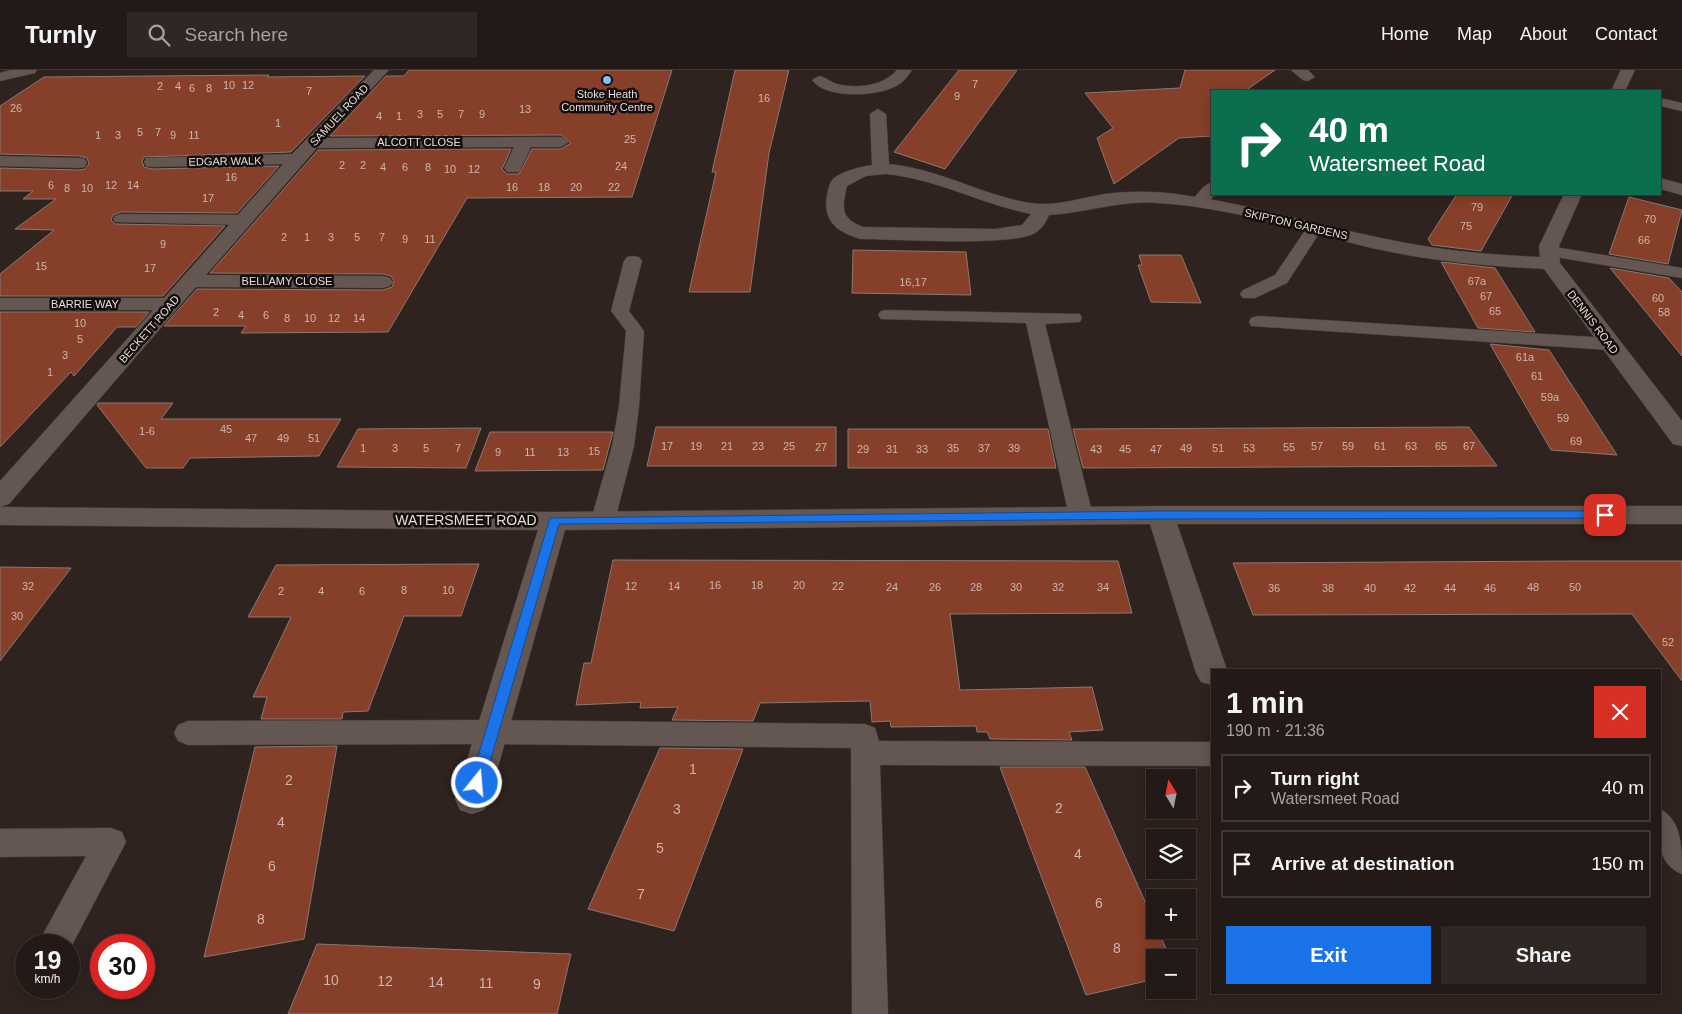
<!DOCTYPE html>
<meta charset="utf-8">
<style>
body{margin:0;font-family:Helvetica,sans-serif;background:#2f2724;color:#f1f3f6;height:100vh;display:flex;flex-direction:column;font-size:19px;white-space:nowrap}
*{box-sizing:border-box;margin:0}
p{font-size:16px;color:#a3a1a1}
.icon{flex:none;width:28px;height:28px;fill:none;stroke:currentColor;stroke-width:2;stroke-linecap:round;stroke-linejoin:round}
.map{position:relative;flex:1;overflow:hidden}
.sheet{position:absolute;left:1211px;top:599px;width:450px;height:325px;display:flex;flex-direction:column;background:#231a17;border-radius:0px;box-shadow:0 2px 12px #0003,0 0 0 1px #403836}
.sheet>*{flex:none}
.hud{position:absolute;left:1211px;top:20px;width:450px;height:105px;border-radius:0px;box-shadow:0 2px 12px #0003,0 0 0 1px #403836;background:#0b6e4f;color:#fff;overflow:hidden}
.needle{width:32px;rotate:350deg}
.fabs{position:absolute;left:1146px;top:699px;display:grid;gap:10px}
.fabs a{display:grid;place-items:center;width:50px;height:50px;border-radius:0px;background:#231a17;box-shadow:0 2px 12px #0003,0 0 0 1px #403836;font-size:25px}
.speed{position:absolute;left:15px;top:864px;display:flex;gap:10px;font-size:25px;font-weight:700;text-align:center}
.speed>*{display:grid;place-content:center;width:65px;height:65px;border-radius:50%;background:#231a17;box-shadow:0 2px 12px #0003,0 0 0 1px #403836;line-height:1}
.speed small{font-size:12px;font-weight:400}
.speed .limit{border:8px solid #d22;background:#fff;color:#111}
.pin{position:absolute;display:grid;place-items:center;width:42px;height:42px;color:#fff;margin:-21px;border-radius:10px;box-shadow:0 2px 8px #0006}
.me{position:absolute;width:55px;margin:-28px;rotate:17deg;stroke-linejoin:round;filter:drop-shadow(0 0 4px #0008)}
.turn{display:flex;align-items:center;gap:18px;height:105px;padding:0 15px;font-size:22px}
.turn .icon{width:65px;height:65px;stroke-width:2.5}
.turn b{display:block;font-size:35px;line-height:42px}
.round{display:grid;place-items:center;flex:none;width:52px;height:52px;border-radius:0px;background:#2f2724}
.overview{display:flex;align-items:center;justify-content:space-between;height:85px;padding:0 15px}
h1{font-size:30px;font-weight:600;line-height:38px}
.button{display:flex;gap:10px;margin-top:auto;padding:10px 15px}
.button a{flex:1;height:58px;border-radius:0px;background:#1a73e8;color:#fff;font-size:20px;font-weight:600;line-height:58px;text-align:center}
.button a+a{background:#2f2724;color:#f1f3f6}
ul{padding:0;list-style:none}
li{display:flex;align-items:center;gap:15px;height:68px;margin:0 10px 8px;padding:0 5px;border:2px solid #403836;border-radius:0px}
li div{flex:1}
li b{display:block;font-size:19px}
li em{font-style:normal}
header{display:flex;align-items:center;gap:30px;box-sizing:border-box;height:70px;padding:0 25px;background:#231a17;border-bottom:1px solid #403836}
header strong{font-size:24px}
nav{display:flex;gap:28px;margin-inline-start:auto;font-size:18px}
.search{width:350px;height:45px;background:#2f2724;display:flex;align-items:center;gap:12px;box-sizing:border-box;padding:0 18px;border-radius:0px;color:#a3a1a1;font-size:19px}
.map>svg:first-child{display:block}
</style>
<header>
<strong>Turnly</strong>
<div class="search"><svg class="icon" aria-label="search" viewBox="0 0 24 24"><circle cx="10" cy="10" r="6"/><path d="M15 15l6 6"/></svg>Search here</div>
<nav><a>Home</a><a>Map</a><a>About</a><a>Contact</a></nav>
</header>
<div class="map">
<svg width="1682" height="944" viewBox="0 0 1682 944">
<rect width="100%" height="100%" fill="#2f231f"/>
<g fill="#863f29" stroke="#887974">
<path d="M409,0H672L632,127L467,128L388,262L241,263L246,256H164L197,219L383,220L392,217L394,211L391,206L383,204L210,203L318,80L511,79L502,99L507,104H519L532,79H561L571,73L561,65L330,66L386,6H404Z"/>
<path d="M735,0H789L769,83L750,222H689L716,102H712Z"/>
<path d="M959,0H1017L945,99L894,82Z"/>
<path d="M1185,0H1275L1245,21H1212V66L1179,68L1114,114L1097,68L1113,58L1085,23L1180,18Z"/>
<path d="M269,5L267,7L365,6L291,82L144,87L142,91L144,97L152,99L279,96L237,143L121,142L113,145L111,150L115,154L225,156L163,226H0V204L54,160L15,159L56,129H23L33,121H0V98L79,100L85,99L89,94L87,88L79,86L0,84V36L44,7Z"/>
<path d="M1457,124H1513L1481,181L1432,175L1428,169Z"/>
<path d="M1629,127L1682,140L1668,194L1609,184Z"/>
<path d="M853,180L966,182L971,225L852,223Z"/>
<path d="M1139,185H1181L1201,233L1151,232L1138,195H1142Z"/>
<path d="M1441,192L1495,198L1535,262L1478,258Z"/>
<path d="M1610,198L1669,208L1682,222V286Z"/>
<path d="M0,242H149L136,257H117L74,306L71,302L0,377Z"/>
<path d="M1490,274L1549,280L1617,385L1551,380Z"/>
<path d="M98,333H173L161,349H341L319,386L190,388L183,398H146L97,335Z"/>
<path d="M656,357H836V396H647Z"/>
<path d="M1469,357L1497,396L1083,398L1073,359Z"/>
<path d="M481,358L466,398L337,397L358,359Z"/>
<path d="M848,359H1048L1056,398H848Z"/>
<path d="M490,362H613L603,400L475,401Z"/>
<path d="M613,490L1118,491L1132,543L950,544L960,620L1092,617L1103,660L1069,662L1072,670L990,669L987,662H977L976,656L891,657L890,651L872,652L870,631L760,633L753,651L672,650L678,637L640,638L641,632L576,635L584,593H591Z"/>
<path d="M1576,491H1682V611L1632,544L1253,545L1233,493Z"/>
<path d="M479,494L461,546H404L368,641L343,642L342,649H261L267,627H253L291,547H248L276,495Z"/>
<path d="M0,497L71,498L0,591Z"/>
<path d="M337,676L304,869L204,887L255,677Z"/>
<path d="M660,678L743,679L674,861L588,839Z"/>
<path d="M1000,697H1085L1155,854V860H1158L1170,888H1155V909L1086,925Z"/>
<path d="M317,874L519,882L571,884L557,944H288Z"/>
</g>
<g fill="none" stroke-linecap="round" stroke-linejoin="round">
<g stroke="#483e3b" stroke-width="1">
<g id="service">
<path d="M1660,28L1682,33V41L1660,36Z"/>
<path d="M1212,112V124H1215L1205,136H1193L1191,133C1196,125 1203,115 1212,112Z"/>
<path d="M121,144L245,145L253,150L245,155L115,152L113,149L115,146Z"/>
<path d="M1314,154L1322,159L1287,213L1255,228H1243L1240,224L1243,220L1275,205L1308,156Z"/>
<path d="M1549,176L1682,198V208L1543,185L1541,181L1543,177Z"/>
<path d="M633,186L639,187L642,191L629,241L644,261L639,336L634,376L615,450L611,456L603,458L595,456L591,450L612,376L619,336L626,261L611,241L624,191L627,187Z"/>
<path d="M887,240L1080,244L1082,248L1080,252L1045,254L1093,446L1089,452L1081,454L1073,452L1069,446L1026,253L881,249L878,245L881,241Z"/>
<path d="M1258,246L1609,268L1616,270L1619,274L1616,278L1609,280L1251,256L1249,252L1251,248Z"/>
<path d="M492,650L865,654L875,658L879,671L1212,672V696L880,695L888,944H852L851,678L492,674L188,675L178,671L174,663L178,655L188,651Z"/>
<path d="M1660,739C1682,750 1682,778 1682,804C1654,793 1660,764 1660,739Z"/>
<path d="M111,758L122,762L126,772L69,881V875H37L86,786L0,787V759Z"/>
</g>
</g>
<g stroke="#483e3b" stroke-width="1">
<g id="minor">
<path d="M11,0H37L35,3L0,11V3Z"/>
<path d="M374,0H389L326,68L561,67L569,72L561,77H531L519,102H507L504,98L514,77L317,78L206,205L383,206L390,208L393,212L390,216L383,218L196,217L9,434L0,437L554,442L1161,436H1682V454H1177L1227,600H1212V615L1201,612L1196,603L1150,454L565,460L489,729L484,740L472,744L460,740L455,729L538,460L0,455V411L153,240H0V228H164L283,94L152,97L146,96L144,92L146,88L292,84Z"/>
<path d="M897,0H912C908,6 903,13 896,16C877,27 825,29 812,10L819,6C826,7 830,12 837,14C858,19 883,16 897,0Z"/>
<path d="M1291,0H1308L1315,7L1308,11L1303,10Z"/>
<path d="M1621,0H1635L1625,21H1611Z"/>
<path d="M878,39L886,44L889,94C939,99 982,125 1030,133C1055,137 1080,128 1105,124C1128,121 1153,121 1176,124C1253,134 1326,158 1401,172C1447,181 1493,185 1540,187L1539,176L1564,124H1582L1559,176L1560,193L1682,351V376L1673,374L1544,199C1486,196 1429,191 1372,178C1301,161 1230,137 1157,133C1120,130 1086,143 1049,145C1046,152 1042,159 1035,163C1012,177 894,169 861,169C838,163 822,151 827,125C828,121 829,114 832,110C841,101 860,97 872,95L870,44ZM886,104C937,109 981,134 1031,144L1022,155L995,159L863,157C840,148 842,138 847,116L866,106Z"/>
<path d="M0,86L79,88L85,89L87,93L85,97L79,98L0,96Z"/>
<path d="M1660,108L1682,114V125L1660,119Z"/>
</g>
</g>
<use href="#service" fill="#645651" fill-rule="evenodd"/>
<use href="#minor" fill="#645651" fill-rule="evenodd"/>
</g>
<path fill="#1a73e8" stroke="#114b97" d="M1161,441H1605L1610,445L1605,448L1161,449L559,454L484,713L482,717L477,719L472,717L470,713L550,448Z"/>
<circle fill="#7ebef9" stroke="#130e0c" stroke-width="2" cx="607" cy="10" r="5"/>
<g text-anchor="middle" stroke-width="5" stroke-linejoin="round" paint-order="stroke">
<g font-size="11" fill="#cdb6ae">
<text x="975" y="18">7</text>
<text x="229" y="19">10</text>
<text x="248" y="19">12</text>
<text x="160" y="20">2</text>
<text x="178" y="20">4</text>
<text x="192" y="22">6</text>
<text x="209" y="22">8</text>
<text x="309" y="25">7</text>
<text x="957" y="30">9</text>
<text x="764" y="32">16</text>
<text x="16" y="42">26</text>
<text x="525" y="43">13</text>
<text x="420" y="48">3</text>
<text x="440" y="48">5</text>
<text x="461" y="48">7</text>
<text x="482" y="48">9</text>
<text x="379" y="50">4</text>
<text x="399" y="50">1</text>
<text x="278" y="57">1</text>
<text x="140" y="66">5</text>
<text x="158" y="66">7</text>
<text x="98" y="69">1</text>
<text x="118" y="69">3</text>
<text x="173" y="69">9</text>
<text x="194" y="69">11</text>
<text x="630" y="73">25</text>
<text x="342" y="99">2</text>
<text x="363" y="99">2</text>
<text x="621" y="100">24</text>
<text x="383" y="101">4</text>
<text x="405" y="101">6</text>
<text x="428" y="101">8</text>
<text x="450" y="103">10</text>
<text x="474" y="103">12</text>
<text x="231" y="111">16</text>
<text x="51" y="119">6</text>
<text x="111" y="119">12</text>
<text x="133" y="119">14</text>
<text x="512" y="121">16</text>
<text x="544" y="121">18</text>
<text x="576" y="121">20</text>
<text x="614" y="121">22</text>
<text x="67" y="122">8</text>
<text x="87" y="122">10</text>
<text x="208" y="132">17</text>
<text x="1477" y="141">79</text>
<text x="1650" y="153">70</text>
<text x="1466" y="160">75</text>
<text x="284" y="171">2</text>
<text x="307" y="171">1</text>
<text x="331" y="171">3</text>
<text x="357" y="171">5</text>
<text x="382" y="171">7</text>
<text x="405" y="173">9</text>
<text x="430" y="173">11</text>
<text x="1644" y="174">66</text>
<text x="163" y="178">9</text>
<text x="41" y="200">15</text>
<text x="150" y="202">17</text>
<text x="1477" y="215">67a</text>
<text x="913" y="216">16,17</text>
<text x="1486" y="230">67</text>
<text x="1658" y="232">60</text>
<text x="1495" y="245">65</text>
<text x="216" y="246">2</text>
<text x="1664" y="246">58</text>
<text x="241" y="249">4</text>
<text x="266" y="249">6</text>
<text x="287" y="252">8</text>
<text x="310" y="252">10</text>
<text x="334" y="252">12</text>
<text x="359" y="252">14</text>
<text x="80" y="257">10</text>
<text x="80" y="273">5</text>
<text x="65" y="289">3</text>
<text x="1525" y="291">61a</text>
<text x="50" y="306">1</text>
<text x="1537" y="310">61</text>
<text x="1550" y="331">59a</text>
<text x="1563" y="352">59</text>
<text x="226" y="363">45</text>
<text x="147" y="365">1-6</text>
<text x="251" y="372">47</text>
<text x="283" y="372">49</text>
<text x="314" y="372">51</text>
<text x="1576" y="375">69</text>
<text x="667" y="380">17</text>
<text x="696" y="380">19</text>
<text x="727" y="380">21</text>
<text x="758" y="380">23</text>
<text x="789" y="380">25</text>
<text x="1317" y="380">57</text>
<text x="1348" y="380">59</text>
<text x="1380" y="380">61</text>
<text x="1411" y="380">63</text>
<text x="1441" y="380">65</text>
<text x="1469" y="380">67</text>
<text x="821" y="381">27</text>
<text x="1289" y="381">55</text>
<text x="363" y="382">1</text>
<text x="395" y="382">3</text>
<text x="426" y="382">5</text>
<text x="458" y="382">7</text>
<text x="953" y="382">35</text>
<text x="984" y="382">37</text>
<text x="1014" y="382">39</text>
<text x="1186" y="382">49</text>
<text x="1218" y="382">51</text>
<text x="1249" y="382">53</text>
<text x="863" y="383">29</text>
<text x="892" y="383">31</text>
<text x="922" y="383">33</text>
<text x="1096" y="383">43</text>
<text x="1125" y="383">45</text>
<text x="1156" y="383">47</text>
<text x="594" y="385">15</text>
<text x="498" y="386">9</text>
<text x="530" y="386">11</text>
<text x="563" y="386">13</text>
<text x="715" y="519">16</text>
<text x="757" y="519">18</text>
<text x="799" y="519">20</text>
<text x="28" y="520">32</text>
<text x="631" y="520">12</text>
<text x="674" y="520">14</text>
<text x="838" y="520">22</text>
<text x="892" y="521">24</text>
<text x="935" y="521">26</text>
<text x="976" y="521">28</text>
<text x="1016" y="521">30</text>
<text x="1058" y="521">32</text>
<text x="1103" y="521">34</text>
<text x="1533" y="521">48</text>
<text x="1575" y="521">50</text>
<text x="1274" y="522">36</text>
<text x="1328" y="522">38</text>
<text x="1370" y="522">40</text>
<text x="1410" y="522">42</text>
<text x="1450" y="522">44</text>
<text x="1490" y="522">46</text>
<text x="404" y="524">8</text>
<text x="448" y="524">10</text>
<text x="281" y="525">2</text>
<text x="321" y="525">4</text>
<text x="362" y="525">6</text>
<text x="17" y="550">30</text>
<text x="1668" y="576">52</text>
</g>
<g font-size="11" fill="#e5ddda" stroke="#130e0c">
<text x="607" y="28">Stoke Heath<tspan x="607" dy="13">Community Centre</tspan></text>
</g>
<g font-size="11" fill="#e5ddda" stroke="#130e0c">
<text transform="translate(339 45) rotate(-47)" y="4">SAMUEL ROAD</text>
<text x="419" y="76">ALCOTT CLOSE</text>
<text transform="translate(225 91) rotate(-1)" y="4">EDGAR WALK</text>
<text transform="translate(1296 154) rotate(13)" y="4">SKIPTON GARDENS</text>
<text x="287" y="215">BELLAMY CLOSE</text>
<text x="85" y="238">BARRIE WAY</text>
<text transform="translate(1593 252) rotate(53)" y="4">DENNIS ROAD</text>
<text transform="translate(149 259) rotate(-49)" y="4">BECKETT ROAD</text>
</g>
<g font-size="14" fill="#e5ddda" stroke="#130e0c">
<text x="466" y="455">WATERSMEET ROAD</text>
</g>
<g font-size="14" fill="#cdb6ae">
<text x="693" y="704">1</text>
<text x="289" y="715">2</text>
<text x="1059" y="743">2</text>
<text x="677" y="744">3</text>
<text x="281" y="757">4</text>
<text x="660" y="783">5</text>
<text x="1078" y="789">4</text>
<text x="272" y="801">6</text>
<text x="641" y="829">7</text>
<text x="1099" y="838">6</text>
<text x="261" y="854">8</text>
<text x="1117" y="883">8</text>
<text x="331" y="915">10</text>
<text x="385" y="916">12</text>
<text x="436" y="917">14</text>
<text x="486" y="918">11</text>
<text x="537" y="919">9</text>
</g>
</g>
</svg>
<div class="fabs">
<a><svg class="needle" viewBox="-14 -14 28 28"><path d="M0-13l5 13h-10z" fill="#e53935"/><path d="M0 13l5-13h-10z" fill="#a3a1a1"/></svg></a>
<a><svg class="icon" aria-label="layers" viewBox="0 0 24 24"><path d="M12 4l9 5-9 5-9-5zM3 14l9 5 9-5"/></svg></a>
<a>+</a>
<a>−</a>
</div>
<div class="speed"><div>19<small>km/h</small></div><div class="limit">30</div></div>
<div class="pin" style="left:1605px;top:445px;background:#d93025"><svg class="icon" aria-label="arrive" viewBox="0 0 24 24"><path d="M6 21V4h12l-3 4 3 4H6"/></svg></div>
<svg class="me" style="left:477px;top:713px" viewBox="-20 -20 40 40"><circle r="17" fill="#1a73e8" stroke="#fff" stroke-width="3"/><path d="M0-11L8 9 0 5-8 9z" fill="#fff"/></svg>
<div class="hud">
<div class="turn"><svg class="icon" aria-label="right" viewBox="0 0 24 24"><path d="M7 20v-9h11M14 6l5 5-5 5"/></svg><div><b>40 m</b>Watersmeet Road</div></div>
</div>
<section class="sheet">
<div class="overview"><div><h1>1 min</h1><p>190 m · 21:36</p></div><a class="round" style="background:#d93025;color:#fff"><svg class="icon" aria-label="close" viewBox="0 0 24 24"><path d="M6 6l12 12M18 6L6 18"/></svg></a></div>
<ul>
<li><svg class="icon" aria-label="right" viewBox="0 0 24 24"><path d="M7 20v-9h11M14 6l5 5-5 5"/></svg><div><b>Turn right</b><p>Watersmeet Road</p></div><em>40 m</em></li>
<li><svg class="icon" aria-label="arrive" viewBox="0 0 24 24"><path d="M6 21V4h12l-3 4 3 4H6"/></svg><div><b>Arrive at destination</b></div><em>150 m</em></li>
</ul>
<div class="button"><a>Exit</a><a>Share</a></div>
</section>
</div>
